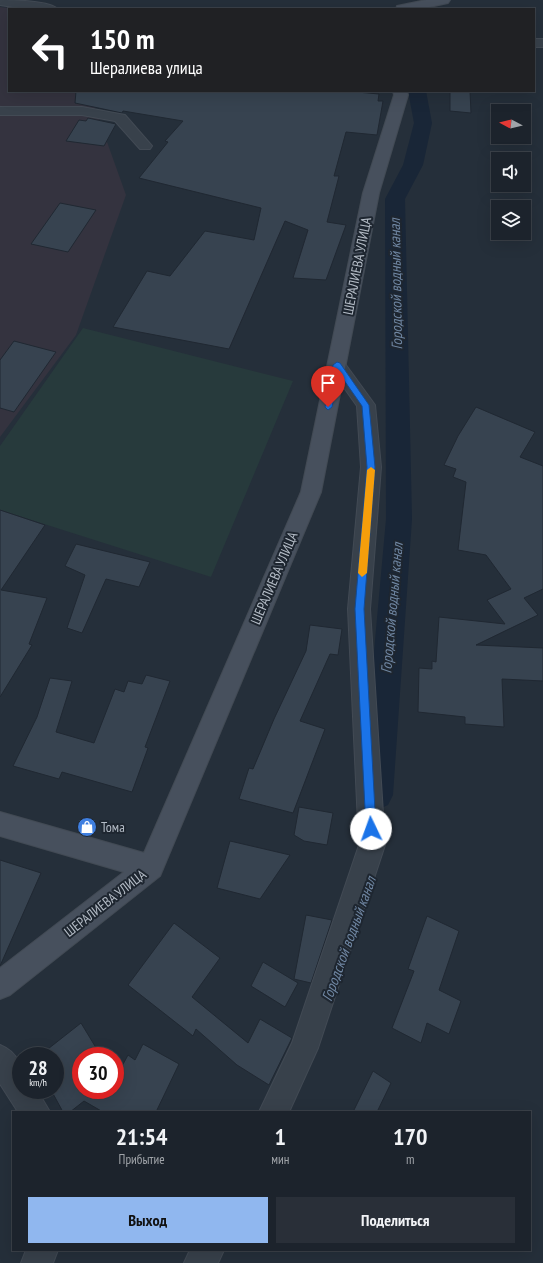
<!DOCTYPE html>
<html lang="ru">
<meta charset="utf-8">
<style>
body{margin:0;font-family:"PT Sans Narrow",sans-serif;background:#292f38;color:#f1f3f6;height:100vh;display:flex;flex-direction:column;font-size:15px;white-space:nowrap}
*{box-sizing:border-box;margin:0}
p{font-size:13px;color:#a0a4a9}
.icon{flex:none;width:22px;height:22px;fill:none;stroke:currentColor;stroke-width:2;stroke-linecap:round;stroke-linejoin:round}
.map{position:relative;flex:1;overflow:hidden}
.side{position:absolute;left:12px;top:1111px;width:519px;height:140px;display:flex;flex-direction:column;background:#1c232c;border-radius:0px;box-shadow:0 4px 16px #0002,0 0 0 1px #3a4048}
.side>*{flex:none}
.banner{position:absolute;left:8px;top:8px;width:527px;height:84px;border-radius:0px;box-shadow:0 4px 16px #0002,0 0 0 1px #3a4048;background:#202124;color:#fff;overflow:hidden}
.needle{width:26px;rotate:277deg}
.fabs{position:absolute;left:491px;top:104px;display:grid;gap:8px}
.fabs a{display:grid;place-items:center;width:40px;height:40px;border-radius:0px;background:#1c232c;box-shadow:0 4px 16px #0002,0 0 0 1px #3a4048;font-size:20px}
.speed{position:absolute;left:12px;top:1047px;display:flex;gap:8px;font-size:20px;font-weight:700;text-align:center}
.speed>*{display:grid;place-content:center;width:52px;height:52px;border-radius:50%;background:#1c232c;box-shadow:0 4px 16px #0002,0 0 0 1px #3a4048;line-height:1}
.speed small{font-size:10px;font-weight:400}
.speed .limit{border:6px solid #d22;background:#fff;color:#111}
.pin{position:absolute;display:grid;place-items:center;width:34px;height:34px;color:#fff;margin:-41px -17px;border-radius:50% 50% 50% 0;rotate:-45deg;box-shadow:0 0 4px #0007}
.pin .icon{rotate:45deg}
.me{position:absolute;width:44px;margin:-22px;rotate:357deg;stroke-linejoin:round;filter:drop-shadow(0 0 3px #0008)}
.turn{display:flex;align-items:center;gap:14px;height:84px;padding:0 16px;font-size:18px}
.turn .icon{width:52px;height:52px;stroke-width:2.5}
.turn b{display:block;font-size:28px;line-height:34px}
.eta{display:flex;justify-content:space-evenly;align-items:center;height:68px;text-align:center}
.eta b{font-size:24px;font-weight:600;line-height:28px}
.action{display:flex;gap:8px;margin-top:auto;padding:8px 16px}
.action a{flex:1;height:46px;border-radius:0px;background:#90b7ef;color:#111;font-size:16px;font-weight:600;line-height:46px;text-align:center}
.action a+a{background:#292f38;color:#f1f3f6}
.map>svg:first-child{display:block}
</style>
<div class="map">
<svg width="543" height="1263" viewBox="0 0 543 1263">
<rect width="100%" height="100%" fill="#252f3a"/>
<path fill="#34333f" d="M0,7L16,9H9V91H95L91,97L126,195L76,335L0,437Z"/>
<path fill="#273a3c" d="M83,328L293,381L211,577L0,510V446Z"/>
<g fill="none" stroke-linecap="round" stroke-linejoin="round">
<path fill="#192637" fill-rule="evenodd" d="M408,91H426L432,123L423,165L405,199L412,519L393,795L388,805L377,810L366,805L361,795L386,519L385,199L403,165L414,123Z"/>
</g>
<g fill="#374350" stroke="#202832">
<path d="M76,91H346L379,94L378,101H383L377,135L346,132L334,176H339L327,222L346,225L326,280L293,278L308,230L285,221L229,349L113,327L147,271L170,276L205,231L254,240L261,208L139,178L168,142L165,141L183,121L123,111L122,113L75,103Z"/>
<path d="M450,91H470L471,113L450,111Z"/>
<path d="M88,118L116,124L104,146L66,141L79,120L86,121Z"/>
<path d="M60,203L96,210L68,252L31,244Z"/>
<path d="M14,341L56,352L14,412L0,408V360Z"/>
<path d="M476,407L535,432L520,457L543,466V589L524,598L538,615L476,645L543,648V681L502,679L504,727L465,724V717L418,712L419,668L432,669V661L436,662L439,617L505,624L487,600L511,589L486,555L458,550L466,482L453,477L456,469L444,465L458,436Z"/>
<path d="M0,510L45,525L1,590L47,598L29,644L32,645L0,697Z"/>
<path d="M76,544L150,562L139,587L106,579L82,633L67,628L85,575L65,566Z"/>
<path d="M310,625L342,629L338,655L330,654L300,721L325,729L293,813L239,799L249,768L253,769L274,719L306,651Z"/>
<path d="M146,675L170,681L145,747L148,748L132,792L62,772L59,779L13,766L37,717L50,678L72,681L56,732L94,743L115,689L124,692L128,681L142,684Z"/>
<path d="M299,807L333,813L327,845L304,841L294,835Z"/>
<path d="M230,841L290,855L260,899L217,888Z"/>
<path d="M0,860L41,873L0,966Z"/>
<path d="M306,915L332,920L311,983L294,979Z"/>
<path d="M427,916L459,931L439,990L461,1001L449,1034L427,1023L421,1043L392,1028L414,971L408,969Z"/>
<path d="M174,923L220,958L192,997L248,1043L260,1019L292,1038L269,1085L237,1065L196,1029L193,1036L128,985Z"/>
<path d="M263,962L298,983L285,1007L251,986Z"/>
<path d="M81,1023L101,1056H81V1090H115V1079L128,1055L135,1060L143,1044L179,1064L156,1112H103L84,1101L70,1112H63L51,1090H55V1056H39Z"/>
<path d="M373,1071L391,1083L377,1112H353Z"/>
</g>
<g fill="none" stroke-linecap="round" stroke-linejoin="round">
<g stroke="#424a54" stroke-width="2">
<g id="street">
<path d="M0,0C11,0 52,1 57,9H27L0,5Z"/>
<rect x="534" y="39" width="9" height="8"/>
<path d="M0,107H82L125,115L152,146L150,149H140L115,121L82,115H0Z"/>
<path d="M337,359L343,361L375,405L381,467L370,609L385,845L318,1048L289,1112H259L292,1043L359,845L348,609L361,467L357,406L328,365L331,361Z"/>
<path d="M0,1045C22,1054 21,1069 21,1090H37L50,1112H18L0,1084Z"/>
<path d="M26,1250H58L53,1263H21Z"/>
<path d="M190,1250H224L218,1263H184Z"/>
</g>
</g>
<g stroke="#424a54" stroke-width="2">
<g id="secondary">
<path d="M426,0H450L448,3L420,9H396L397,6Z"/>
<path d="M393,91H407L408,95L379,193L321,492L160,876L10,995L0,999V968L124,872L0,836V812L144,853L301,492L363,193L394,95Z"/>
</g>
</g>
<use href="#street" fill="#38414b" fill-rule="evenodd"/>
<use href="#secondary" fill="#47505d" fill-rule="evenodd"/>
</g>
<path fill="#1a73e8" stroke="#114b97" d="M337,362L340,363L369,405L375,467L364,609L376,829L375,833L371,834L367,833L366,829L355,609L367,467L362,406L339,373L332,407L328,410L325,407L333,365Z"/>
<path fill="#f59e0b" d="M371,467L375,470L367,573L362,577L358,573L367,470Z"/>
<defs>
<g id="shop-disc" transform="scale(1)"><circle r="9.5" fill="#3f7fe0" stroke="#1e2630"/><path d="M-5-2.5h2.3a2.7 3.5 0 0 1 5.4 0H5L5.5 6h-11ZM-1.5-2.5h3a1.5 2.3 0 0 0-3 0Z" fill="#fff"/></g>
</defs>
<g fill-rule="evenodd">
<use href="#shop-disc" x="87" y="827"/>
</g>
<g text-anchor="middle" stroke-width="4" stroke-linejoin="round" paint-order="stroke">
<g font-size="14" fill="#b4bcc6" stroke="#1e2630">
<text transform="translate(357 266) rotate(-79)" y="5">ШЕРАЛИЕВА УЛИЦА</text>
<text transform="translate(274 578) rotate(-67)" y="5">ШЕРАЛИЕВА УЛИЦА</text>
<text transform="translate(105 903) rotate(-38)" y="5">ШЕРАЛИЕВА УЛИЦА</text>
</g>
<g font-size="14" fill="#b4bcc6" stroke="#1e2630" text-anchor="start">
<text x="101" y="832">Тома</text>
</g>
<g font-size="15" font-style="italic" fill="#7087a3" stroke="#1e2630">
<text transform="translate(396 284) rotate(-91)" y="5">Городской водный канал</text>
<text transform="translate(392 608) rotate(-85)" y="5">Городской водный канал</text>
<text transform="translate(349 939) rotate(-70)" y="5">Городской водный канал</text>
</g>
</g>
</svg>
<div class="fabs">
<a><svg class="needle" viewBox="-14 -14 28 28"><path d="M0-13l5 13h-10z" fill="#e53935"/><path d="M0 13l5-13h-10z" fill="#a0a4a9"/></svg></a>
<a><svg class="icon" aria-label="sound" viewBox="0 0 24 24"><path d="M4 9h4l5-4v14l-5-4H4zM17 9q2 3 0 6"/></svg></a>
<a><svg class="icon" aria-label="layers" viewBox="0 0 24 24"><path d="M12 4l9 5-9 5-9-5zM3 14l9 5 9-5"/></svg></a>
</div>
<div class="speed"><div>28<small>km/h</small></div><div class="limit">30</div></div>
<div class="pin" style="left:328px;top:407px;background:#d93025"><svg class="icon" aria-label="arrive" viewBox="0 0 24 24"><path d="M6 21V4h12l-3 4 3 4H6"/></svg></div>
<svg class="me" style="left:371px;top:829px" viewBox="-20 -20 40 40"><circle r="19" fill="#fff"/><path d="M0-13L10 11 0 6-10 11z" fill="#1a73e8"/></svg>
<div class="banner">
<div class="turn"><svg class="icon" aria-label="left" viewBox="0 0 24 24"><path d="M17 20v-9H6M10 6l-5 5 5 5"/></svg><div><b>150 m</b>Шералиева улица</div></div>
</div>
<section class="side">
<div class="eta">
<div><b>21:54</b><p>Прибытие</p></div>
<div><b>1</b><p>мин</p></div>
<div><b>170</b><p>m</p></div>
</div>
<div class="action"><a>Выход</a><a>Поделиться</a></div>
</section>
</div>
